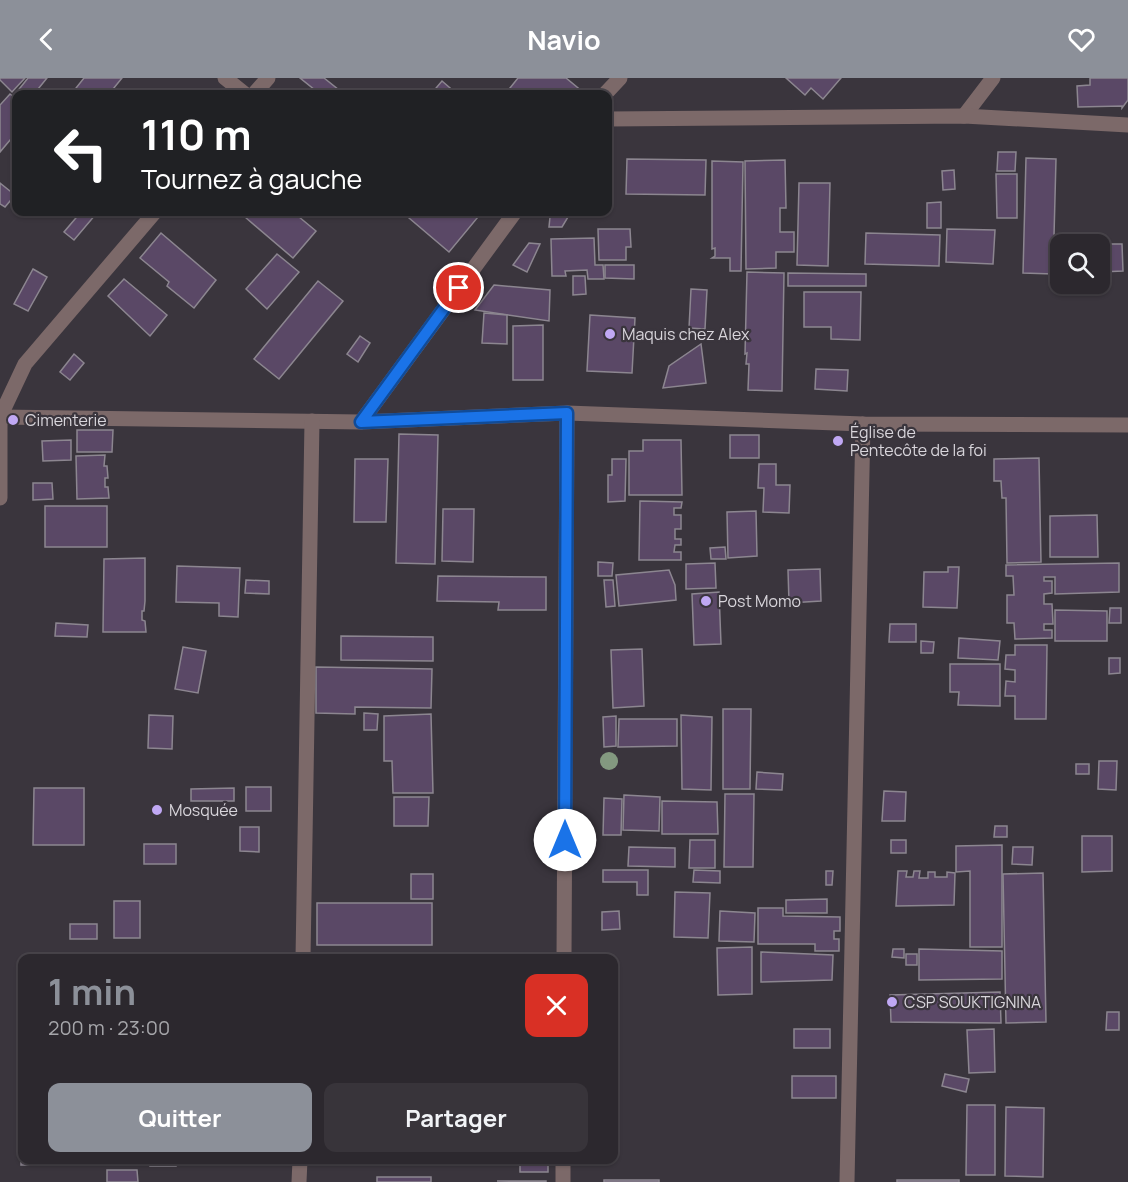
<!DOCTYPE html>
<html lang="fr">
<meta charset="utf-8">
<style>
body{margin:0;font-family:Manrope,sans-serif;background:#38343a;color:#f1f3f6;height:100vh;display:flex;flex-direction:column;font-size:22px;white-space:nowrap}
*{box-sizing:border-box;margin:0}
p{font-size:20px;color:#a6a6aa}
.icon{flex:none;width:33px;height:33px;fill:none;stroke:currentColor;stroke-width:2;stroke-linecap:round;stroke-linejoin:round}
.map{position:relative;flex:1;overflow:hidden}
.side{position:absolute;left:18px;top:876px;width:600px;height:210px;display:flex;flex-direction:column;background:#2c282e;border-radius:12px;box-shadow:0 2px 4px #0004,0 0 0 2px #48444a}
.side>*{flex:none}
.banner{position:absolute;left:12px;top:12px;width:600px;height:126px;border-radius:12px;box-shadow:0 2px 4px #0004,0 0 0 2px #48444a;background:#202124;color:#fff;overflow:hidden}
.fabs{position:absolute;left:1050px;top:156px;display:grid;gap:12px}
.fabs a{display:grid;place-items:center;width:60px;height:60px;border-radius:12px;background:#2c282e;box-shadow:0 2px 4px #0004,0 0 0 2px #48444a;font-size:30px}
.pin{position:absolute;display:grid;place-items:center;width:51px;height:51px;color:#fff;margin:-26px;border:3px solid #fff;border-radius:50%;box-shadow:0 2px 6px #0007}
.me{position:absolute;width:66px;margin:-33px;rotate:0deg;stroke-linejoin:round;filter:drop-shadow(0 0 4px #0008)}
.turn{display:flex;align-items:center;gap:21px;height:126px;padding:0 30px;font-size:27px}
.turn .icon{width:78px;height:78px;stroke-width:2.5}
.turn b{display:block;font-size:42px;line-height:51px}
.round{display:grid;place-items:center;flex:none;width:63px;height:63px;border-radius:12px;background:#38343a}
.overview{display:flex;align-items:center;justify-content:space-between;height:102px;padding:0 30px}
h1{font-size:36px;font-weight:700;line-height:45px;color:#8c9099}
.button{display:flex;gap:12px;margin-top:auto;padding:12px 30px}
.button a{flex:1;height:69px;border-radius:12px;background:#8c9099;color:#fff;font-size:24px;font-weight:700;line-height:69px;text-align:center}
.button a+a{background:#38343a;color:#f1f3f6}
header{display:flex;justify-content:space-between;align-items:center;height:78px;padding:0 30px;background:#8c9099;color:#fff;font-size:27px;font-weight:700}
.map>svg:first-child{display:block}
</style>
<header><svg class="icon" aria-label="back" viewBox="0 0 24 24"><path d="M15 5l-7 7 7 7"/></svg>Navio<svg class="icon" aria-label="heart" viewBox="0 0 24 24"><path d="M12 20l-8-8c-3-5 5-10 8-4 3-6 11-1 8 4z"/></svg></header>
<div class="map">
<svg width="1128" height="1104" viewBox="0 0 1128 1104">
<rect width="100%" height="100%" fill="#3a353d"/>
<g fill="#5a4866" stroke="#8c8690" stroke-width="1.5">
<path d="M0,0H25L12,14L0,2Z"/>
<path d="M28,0H47L34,16H17L16,15Z"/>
<path d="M84,0H122L109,16H85L76,10Z"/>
<path d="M300,0H324L344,16H320Z"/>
<path d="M518,0H566L583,14L581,16H508L506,15Z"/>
<path d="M786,0H841L823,21L811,10L805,17Z"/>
<path d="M1090,0H1128V22L1122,30V28L1078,29L1077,8L1090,7Z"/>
<path d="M442,3L457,16H431Z"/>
<path d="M10,16L16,21V55L0,74V27Z"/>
<path d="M998,74H1016L1015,93H997Z"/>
<path d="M1026,80L1056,81L1053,196L1023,195Z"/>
<path d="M627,81L706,82L705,117L626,116Z"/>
<path d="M785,82L786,130H780V154H794V174H776V190L746,191L745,83Z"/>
<path d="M712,83L743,84L741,193H730V180H712L715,178V170L712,171Z"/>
<path d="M954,92L955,111L943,112L942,93Z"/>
<path d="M996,96H1017V140H997Z"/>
<path d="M0,105L15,117L5,129L0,126Z"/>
<path d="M799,105H830L828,188L797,187Z"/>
<path d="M941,124V150H927V125Z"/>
<path d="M81,134H92L96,136L74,162L64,154Z"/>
<path d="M250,134H293L316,153L293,180L245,139Z"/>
<path d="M402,134H471L478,139L449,174Z"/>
<path d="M549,134H571L562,149H549L550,139L546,137Z"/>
<path d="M598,151H630L631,169H626V182H599Z"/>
<path d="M947,151L995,152L993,186L946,184Z"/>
<path d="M161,155L216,202L194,230L167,208L169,204L140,180Z"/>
<path d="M866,155L940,157L939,188L865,186Z"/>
<path d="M594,160L595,187H603L604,201H588L587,192L565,193L566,198H552L551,161Z"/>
<path d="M529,165L540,166L527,194L513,187Z"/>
<path d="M1097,166H1122L1123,193L1100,194V166Z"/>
<path d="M277,176L299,194L267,231L246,211Z"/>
<path d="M605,187H634V201L605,200Z"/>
<path d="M33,191L47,199L28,233L14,226Z"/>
<path d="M747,194L784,195L782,313L748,312L749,286H746L747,275L745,276Z"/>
<path d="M788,195L866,196V208H788Z"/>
<path d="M573,198H585L586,216L573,217Z"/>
<path d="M124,201L167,237L150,258L108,218Z"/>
<path d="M318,203L343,223L279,301L254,281Z"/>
<path d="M494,207L550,212L549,243L475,232Z"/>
<path d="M691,211L707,212L705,251L689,250Z"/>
<path d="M804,214H861L860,262L831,261V249H804Z"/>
<path d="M484,235L507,237V266L482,265Z"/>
<path d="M590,237L635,240L632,295L587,293Z"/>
<path d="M543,247V302H513V248Z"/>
<path d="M360,258L370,265L358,284L347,276Z"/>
<path d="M701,266L706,305L663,310L669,288Z"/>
<path d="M74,276L84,285L70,302L60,294Z"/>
<path d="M816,291L848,292L847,313L815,311Z"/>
<path d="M77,352H113L112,374H77Z"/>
<path d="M399,356L438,357L435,486L396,485Z"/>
<rect x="730" y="357" width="29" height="23"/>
<path d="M71,362V382L43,383L42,363Z"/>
<path d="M643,362H681L682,417H629V373H643Z"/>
<path d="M105,377L104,388H107L108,400H105V409H108L109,420L77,421L76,378Z"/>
<path d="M1039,380L1041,484L1007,485L1006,420H1002L1001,403H994V381Z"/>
<path d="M355,381H388L386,444H354Z"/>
<path d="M612,381H626L625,423L608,424V397H612Z"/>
<path d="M759,386H776V407H790L789,435L763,434L764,410H758Z"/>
<path d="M33,405H52L53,421L33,422Z"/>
<path d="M640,423L682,424L681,430H674V437H681V451H675V461H681V467H675L674,474H681V482H639Z"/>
<rect x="45" y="428" width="62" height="41"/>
<path d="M443,431H474L473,484L442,483Z"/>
<path d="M756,433L757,478L728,480L727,434Z"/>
<path d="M1097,437L1098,479H1050V438Z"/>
<path d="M725,469L726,481H711L710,470Z"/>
<path d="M145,480V523L144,533H142V542L145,543L146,554H103L104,481Z"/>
<path d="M598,484L613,485L612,498H598Z"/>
<path d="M715,485L716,510L686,511V486Z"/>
<path d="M1119,485V514L1055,516V499H1044V503H1052V515L1044,516V526H1052L1053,546H1044V552H1052V560L1015,561L1014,545H1007V517H1014L1013,498H1006V487Z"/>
<path d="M177,488L240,490L238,539L219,538V525L176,524Z"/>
<path d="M948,489H959L957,530L923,529L924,494H948Z"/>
<path d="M820,491L821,523L789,525L788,492Z"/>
<path d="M669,492L675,507L676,522L619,528L616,497Z"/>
<path d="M438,498L546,499V532H498L499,524L437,523Z"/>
<path d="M246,502L269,503V516L245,515Z"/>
<path d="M604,502H613L615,528L606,529Z"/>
<path d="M719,514L721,566L694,567L692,516Z"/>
<path d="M1110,530H1121V545H1109Z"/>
<path d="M1055,532L1107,533V563H1055Z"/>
<path d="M56,545L88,547L87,559L55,558Z"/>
<path d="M890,546H916V564H889Z"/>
<path d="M341,558L433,559V583L341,582Z"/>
<path d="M959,560L1000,563L998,582L958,580Z"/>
<path d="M921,563L934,564L933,575H921Z"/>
<path d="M1015,567H1047L1046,641H1015V618H1005L1006,603L1015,604V592L1005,591L1006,577H1015Z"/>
<path d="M183,569L206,573L198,615L175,611Z"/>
<path d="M642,571L644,628L613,630L611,572Z"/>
<path d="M1109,580H1120V595L1109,596Z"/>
<path d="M950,586H1000V628L958,627L959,614H950Z"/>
<path d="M316,589L432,591L431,630L355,629V636L316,635Z"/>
<path d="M723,631H751L750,711H723Z"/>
<path d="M364,635L378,636L377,652H364Z"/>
<path d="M431,636L433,715H393L392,683H384V638Z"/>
<path d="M149,637L173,638L172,671L148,670Z"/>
<path d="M681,637L712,639L711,712L682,711Z"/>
<path d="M616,638V668L604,669L603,639Z"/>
<path d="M619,641H677V668L618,669Z"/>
<path d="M1099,683H1117L1116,712L1098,711Z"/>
<rect x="1076" y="686" width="13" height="10"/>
<path d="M757,694L783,696L782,712L756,711Z"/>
<rect x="246" y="709" width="25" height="24"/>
<path d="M34,710H84V767H33Z"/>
<path d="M234,710V723H191V711Z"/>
<path d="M884,713L906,714L905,743H882Z"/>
<path d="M725,716H754L753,789H724Z"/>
<path d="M624,717L660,719L659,753L623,752Z"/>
<path d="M394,719H429L428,748H394Z"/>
<path d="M604,720L622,721L621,757H603Z"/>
<path d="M662,723L717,724L718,756H662Z"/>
<path d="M995,748H1007V759H994Z"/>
<path d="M240,749H259V774L240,773Z"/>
<path d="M1082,758H1112V793L1082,794Z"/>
<path d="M690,762H715V790H689Z"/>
<rect x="891" y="762" width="15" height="13"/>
<rect x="144" y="766" width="32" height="20"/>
<path d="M1002,767V869H970V793L956,794V768Z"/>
<path d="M629,769L675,770V789L628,788Z"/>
<path d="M1013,769H1033L1032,787L1012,786Z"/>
<path d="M603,792H648V817H637V804H603Z"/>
<path d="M694,792L720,793V805L693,804Z"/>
<path d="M826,793H833L832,807H826Z"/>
<path d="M898,793H907L906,799H913L914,793H920L919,800H928V794H935V799H947V794L955,795L954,827L896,828Z"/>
<path d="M1043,795L1046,944L1006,945L1003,796Z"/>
<rect x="411" y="796" width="22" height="25"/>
<path d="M675,814L710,815L708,860L674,859Z"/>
<path d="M827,821V835H786V822Z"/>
<rect x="114" y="823" width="26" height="37"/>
<rect x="317" y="825" width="115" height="42"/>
<path d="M758,830H783V838L840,839V853H834V861H839V873H815V866H758Z"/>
<path d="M619,833L620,851L602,852V834Z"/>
<path d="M720,833L755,835L754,864L719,863Z"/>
<rect x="70" y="846" width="27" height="15"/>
<path d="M752,869V916L718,917L717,870Z"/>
<path d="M893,871H904V880L892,879Z"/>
<path d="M919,871L1002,873V901L919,902Z"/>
<path d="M761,874L833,877L832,902L761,904Z"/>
<rect x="906" y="876" width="11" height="11"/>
<path d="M1000,914L1001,945L891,944L890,917Z"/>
<path d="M1107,934H1119V952H1106Z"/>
<rect x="794" y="951" width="36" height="19"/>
<path d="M994,951L995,994L969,995L967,952Z"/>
<rect x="18" y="976" width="4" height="21"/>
<path d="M945,996L969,1001L966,1014L942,1008Z"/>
<rect x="792" y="998" width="44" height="22"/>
<path d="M967,1027H995V1097H966Z"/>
<path d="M1006,1029L1044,1030L1043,1099L1005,1098Z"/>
<path d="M22,1048V1082H136V1087H21Z"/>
<rect x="150" y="1082" width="26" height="6"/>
<rect x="520" y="1082" width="28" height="12"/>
<path d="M107,1092H137L138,1104H107Z"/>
<rect x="377" y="1099" width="54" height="5"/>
<rect x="604" y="1102" width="55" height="2"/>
<rect x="897" y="1102" width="62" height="2"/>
<path d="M497,1103H546V1104Z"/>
</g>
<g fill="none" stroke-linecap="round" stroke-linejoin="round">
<g stroke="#7c6969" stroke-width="15">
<path d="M225,0L245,16"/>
<path d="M254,16L268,0"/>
<path d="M605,16L620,0"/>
<path d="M964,38L993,0"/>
<path d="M608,41L964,38L1128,47"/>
<path d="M0,339L361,344L567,335L863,346L1128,347"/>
<path d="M361,344L515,134"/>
<path d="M0,420V339L25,286L155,134"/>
<path d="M303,880L312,343"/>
<path d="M564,880L567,335"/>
<path d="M299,1104L300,1082"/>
<path d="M563,1104V1082"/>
<path d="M847,1104L863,346"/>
</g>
</g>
<circle fill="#839980" cx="609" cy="683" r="9"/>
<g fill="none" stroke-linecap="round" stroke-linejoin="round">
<g stroke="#114b97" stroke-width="15">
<path id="route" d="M459,210L361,344L567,335L565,762"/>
</g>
<use href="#route" stroke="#1a73e8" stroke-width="10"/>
</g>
<g fill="#c0a8f4" stroke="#3a353d" stroke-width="2">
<circle cx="610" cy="256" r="6"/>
<circle cx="13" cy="342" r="6"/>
<circle cx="838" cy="363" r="6"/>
<circle cx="706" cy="523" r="6"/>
<circle cx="157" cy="732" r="6"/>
<circle cx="892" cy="924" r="6"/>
</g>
<g text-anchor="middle" stroke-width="4.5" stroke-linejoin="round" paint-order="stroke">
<g font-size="16" fill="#d8d5db" stroke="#3a353d" text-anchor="start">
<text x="622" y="262">Maquis chez Alex</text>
<text x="25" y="348">Cimenterie</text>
<text x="850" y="360">Église de<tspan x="850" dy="18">Pentecôte de la foi</tspan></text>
<text x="718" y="529">Post Momo</text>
<text x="169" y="738">Mosquée</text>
<text x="904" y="930">CSP SOUKTIGNINA</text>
</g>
</g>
</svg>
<div class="fabs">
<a><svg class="icon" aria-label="search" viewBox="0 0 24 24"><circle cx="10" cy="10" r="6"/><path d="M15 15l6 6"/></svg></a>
</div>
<div class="pin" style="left:459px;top:210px;background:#d93025"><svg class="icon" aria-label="arrive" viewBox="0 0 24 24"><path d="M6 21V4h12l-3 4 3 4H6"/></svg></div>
<svg class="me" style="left:565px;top:762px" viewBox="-20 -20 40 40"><circle r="19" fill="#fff"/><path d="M0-13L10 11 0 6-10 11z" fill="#1a73e8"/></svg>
<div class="banner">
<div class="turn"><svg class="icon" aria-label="left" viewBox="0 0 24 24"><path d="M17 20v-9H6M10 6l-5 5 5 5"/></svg><div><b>110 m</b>Tournez à gauche</div></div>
</div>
<section class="side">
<div class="overview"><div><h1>1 min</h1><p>200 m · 23:00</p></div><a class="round" style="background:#d93025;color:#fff"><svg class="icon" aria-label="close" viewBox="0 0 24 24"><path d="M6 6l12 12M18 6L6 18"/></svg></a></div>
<div class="button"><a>Quitter</a><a>Partager</a></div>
</section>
</div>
